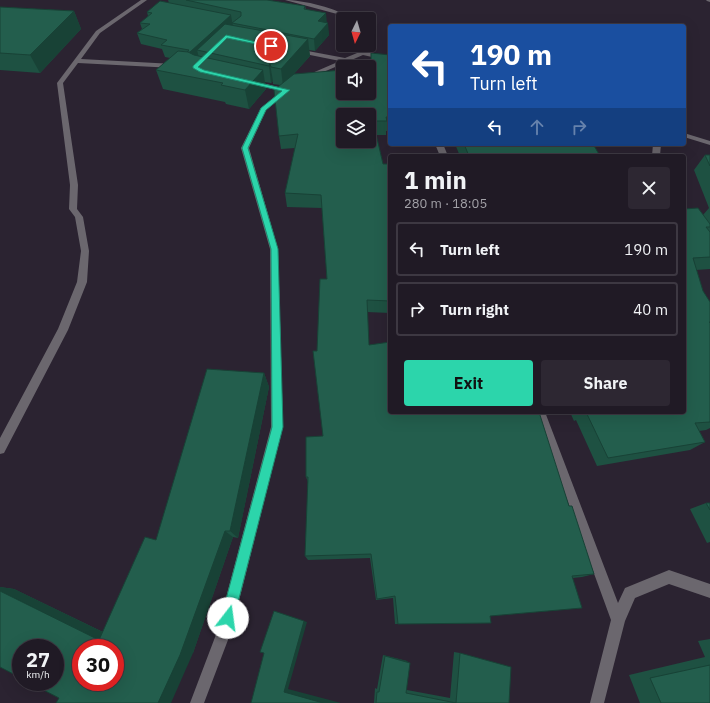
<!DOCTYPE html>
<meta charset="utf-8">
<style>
body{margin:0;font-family:"IBM Plex Sans",sans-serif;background:#2d2732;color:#f1f3f6;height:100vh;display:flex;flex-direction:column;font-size:15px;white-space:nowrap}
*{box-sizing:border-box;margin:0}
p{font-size:13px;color:#a2a1a7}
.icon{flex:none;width:22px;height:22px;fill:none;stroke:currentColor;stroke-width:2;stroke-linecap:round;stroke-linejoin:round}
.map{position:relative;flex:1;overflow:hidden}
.panel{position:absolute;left:388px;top:154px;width:298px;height:260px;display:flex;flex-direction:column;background:#201a25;border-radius:4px;box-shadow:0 4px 16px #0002,0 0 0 1px #3d3842}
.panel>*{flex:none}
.banner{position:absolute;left:388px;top:24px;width:298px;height:122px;border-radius:4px;box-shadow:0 4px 16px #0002,0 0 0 1px #3d3842;background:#1a4fa0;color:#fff;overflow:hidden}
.needle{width:26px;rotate:185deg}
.buttons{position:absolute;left:336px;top:12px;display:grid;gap:8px}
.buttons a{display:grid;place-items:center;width:40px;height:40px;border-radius:4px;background:#201a25;box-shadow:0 4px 16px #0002,0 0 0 1px #3d3842;font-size:20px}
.speed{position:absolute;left:12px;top:639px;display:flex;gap:8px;font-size:20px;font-weight:700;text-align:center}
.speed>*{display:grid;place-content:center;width:52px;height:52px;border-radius:50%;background:#201a25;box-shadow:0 4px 16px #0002,0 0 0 1px #3d3842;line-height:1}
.speed small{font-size:10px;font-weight:400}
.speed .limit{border:6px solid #d22;background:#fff;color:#111}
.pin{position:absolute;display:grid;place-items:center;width:34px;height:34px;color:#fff;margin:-17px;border:2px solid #fff;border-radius:50%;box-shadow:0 1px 4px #0007}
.me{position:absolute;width:44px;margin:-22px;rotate:15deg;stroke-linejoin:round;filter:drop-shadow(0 0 3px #0008)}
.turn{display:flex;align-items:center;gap:14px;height:84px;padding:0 16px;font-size:18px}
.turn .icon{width:52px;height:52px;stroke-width:2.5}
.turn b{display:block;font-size:28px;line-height:34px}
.lanes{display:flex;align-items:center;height:38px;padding:0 16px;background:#0003;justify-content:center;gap:20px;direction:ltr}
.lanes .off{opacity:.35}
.round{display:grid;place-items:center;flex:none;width:42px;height:42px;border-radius:4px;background:#2d2732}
.overview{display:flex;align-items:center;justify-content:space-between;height:68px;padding:0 16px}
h1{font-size:24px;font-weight:700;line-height:30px}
.button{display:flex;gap:8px;margin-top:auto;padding:8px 16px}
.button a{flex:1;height:46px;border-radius:4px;background:#2cd5ab;color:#111;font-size:16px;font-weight:700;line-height:46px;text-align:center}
.button a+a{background:#2d2732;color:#f1f3f6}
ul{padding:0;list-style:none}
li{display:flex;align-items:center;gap:12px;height:54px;margin:0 8px 6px;padding:0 8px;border:2px solid #3d3842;border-radius:4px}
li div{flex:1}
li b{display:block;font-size:15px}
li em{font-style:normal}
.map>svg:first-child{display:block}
</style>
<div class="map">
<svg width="710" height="703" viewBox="0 0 710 703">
<rect width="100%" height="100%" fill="#2b2331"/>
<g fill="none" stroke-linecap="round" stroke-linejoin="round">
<g fill="#6b676e" fill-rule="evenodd">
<path d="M141,0H147L100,33L81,59L174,64L177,66L174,68L78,63L63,83L78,185L77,209L83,217L89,251L87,282L68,330L4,453L0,454V438L58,329L77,282L81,251L75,217L69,209L70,185L57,83L96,31Z"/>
<path d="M285,0C302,0 339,8 351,19H344L337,14Z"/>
<path d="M706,0H710V2L707,1Z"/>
<path d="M297,49L345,58L362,51L390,57V61L363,55L305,80L302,78L303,77L340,61L295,52V50Z"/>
<path d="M254,81L290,90L266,110L249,148L278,249L283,427L231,632L204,703H190L217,632L271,427L270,249L241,148L261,108L282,91L252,84L251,83Z"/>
<path d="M684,133L710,141V145L684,137Z"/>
<path d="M435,144H443L448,156H440Z"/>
<path d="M653,144H661L660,156H652Z"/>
<path d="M535,412H545L618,603L625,588L669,570L710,584V598L669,584L635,598L625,621L604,703H590L611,620Z"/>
</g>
</g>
<g fill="#1e5142">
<path d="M168,0H267L305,6L306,9L327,23L329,35L315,51L309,50L310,56L292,76L343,93L371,60L390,55V131H386V135H376L383,164H390V313L367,312L369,345L569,506L594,574L582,577L573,578L490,616L491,623L395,624L393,598L376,600L370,558L308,560L305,556L308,482L306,477L323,436L317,351L327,279L322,208L287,207L285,193L295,148L281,149L279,136L280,85L273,84V81L271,83L265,82L266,89L249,109L226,104L225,102L163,89L156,70L170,58L165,57L162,49L141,44L137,33L142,29L140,23L148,16L147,12L169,3Z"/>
<path d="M0,7L74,11L81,29L40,73L0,70Z"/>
<path d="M455,144H593L600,156H460Z"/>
<path d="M705,155H710V269L696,270L703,291L710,302V428L706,430L699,431L705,442L690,450L597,466L576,420L574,421L570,412H684V209L703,215L709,208L694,170Z"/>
<path d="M264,373L269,387L238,538L233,537L193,653L59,698L0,667V587L14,589L103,632Z"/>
<path d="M706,503H710V542L707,543L690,509Z"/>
<path d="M710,639V703H640L629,675L705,657L698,641Z"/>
<path d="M454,652L460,653L509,703H374L375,688L377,689L383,655L407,661V690L450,698Z"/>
</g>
<g fill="#184236">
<path d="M74,11L81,29L40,73L30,55Z"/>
<path d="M326,13L327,24L318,21Z"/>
<path d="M231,15L233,27L197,50L199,58L193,63L190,52Z"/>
<path d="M328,23L329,35L315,51L314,39Z"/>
<path d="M308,39L310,56L283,86L281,69Z"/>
<path d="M270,64L273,81L271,83L269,66Z"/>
<path d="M263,70L266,89L249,109L245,90Z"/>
<path d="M264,373L269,387L238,538L230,531Z"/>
<path d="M225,531L233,537L193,653L171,703H158Z"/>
<path d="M0,587L14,589L117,639L99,640L0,591Z"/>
<path d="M274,611L307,622L288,689L341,703H323L284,692Z"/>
<path d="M383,655L407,661L410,663L385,656Z"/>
</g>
<g fill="#235e4d" stroke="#184236" fill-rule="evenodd">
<path d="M186,0H267L305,6L304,9L326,13L318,21L328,23L314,39L232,23L241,16V12Z"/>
<path d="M160,1L231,15L190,52H187L189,50L161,45L167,40L137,33L150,24L140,23L152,13L147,12Z"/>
<path d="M0,7L74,11L30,55L0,53Z"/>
<path d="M225,24L308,39L281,69L271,67L270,64L269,66L197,50Z"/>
<path d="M178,51L188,52L194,55L263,70L245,90L221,85L223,83L156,70Z"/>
<path d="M371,53L390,55V117H386L387,121H373L383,164H390V301L367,300L369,345L390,342V412H539L569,506H572L594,574L572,576L582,608L490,616L491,623L398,624L395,596L377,599L371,554L305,556L308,477H306V437L323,436L313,351H317L320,279H327L321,195L285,193L298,134L279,136L274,90L294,74L343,70V93H369V67H355V60H371ZM343,115H369V141H343Z"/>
<path d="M464,144H593L600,156H469Z"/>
<path d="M705,155H710V166Z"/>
<path d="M698,208L710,224V227H706L710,232V257L693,258L703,291L710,302V322H709L710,323V422L695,423L705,442L608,458L586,412H684V209Z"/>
<path d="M207,369L264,373L230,531H225L180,655L158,703H56L59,698L28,682H55V648H21V678L0,667V591L99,640L145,537L156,540ZM81,648H115V682H81Z"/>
<path d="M706,503H710V510Z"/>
<path d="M274,611L304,621L284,692L323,703H251L264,653L260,652Z"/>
<path d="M460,653L511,667L509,703H376L377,692H379L385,656L410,663L406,693L456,703Z"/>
<path d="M710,665V703H661L650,678Z"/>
</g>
<path fill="#2cd5ab" stroke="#1d8a6f" d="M226,35L274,46L271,47L227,38L198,67L204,70L290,90L266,110L248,148L278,249L283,427L234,618L232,622L228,624L223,622L221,618L272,427L271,249L242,148L261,108L282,91L200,72L193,68V66Z"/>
</svg>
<div class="buttons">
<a><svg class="needle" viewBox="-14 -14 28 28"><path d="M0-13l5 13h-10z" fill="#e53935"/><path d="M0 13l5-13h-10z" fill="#a2a1a7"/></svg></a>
<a><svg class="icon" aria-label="sound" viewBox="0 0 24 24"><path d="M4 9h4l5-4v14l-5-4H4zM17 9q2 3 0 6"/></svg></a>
<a><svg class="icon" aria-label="layers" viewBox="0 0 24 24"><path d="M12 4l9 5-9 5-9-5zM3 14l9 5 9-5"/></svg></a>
</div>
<div class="speed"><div>27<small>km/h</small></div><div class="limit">30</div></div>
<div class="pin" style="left:271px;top:46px;background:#d93025"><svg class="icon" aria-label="arrive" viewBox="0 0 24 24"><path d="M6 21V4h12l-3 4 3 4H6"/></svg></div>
<svg class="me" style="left:228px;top:618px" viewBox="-20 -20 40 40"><circle r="19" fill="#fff"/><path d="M0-13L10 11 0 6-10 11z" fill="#2cd5ab"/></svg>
<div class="banner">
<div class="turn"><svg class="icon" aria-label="left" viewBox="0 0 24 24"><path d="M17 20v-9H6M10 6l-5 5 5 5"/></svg><div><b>190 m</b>Turn left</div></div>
<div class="lanes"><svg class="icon" aria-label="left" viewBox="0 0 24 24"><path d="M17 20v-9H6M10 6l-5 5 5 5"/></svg><svg class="icon off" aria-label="ahead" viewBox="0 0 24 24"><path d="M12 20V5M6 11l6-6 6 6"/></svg><svg class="icon off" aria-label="right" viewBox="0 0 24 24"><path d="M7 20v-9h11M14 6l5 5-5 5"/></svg></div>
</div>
<section class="panel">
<div class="overview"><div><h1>1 min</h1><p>280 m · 18:05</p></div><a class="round"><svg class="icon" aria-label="close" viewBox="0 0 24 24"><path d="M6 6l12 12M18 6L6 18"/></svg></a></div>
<ul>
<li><svg class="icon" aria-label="left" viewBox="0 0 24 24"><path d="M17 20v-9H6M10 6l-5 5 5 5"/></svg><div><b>Turn left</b></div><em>190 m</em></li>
<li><svg class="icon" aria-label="right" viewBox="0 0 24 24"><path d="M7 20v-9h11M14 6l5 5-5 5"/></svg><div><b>Turn right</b></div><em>40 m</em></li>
</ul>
<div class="button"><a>Exit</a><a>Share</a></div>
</section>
</div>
